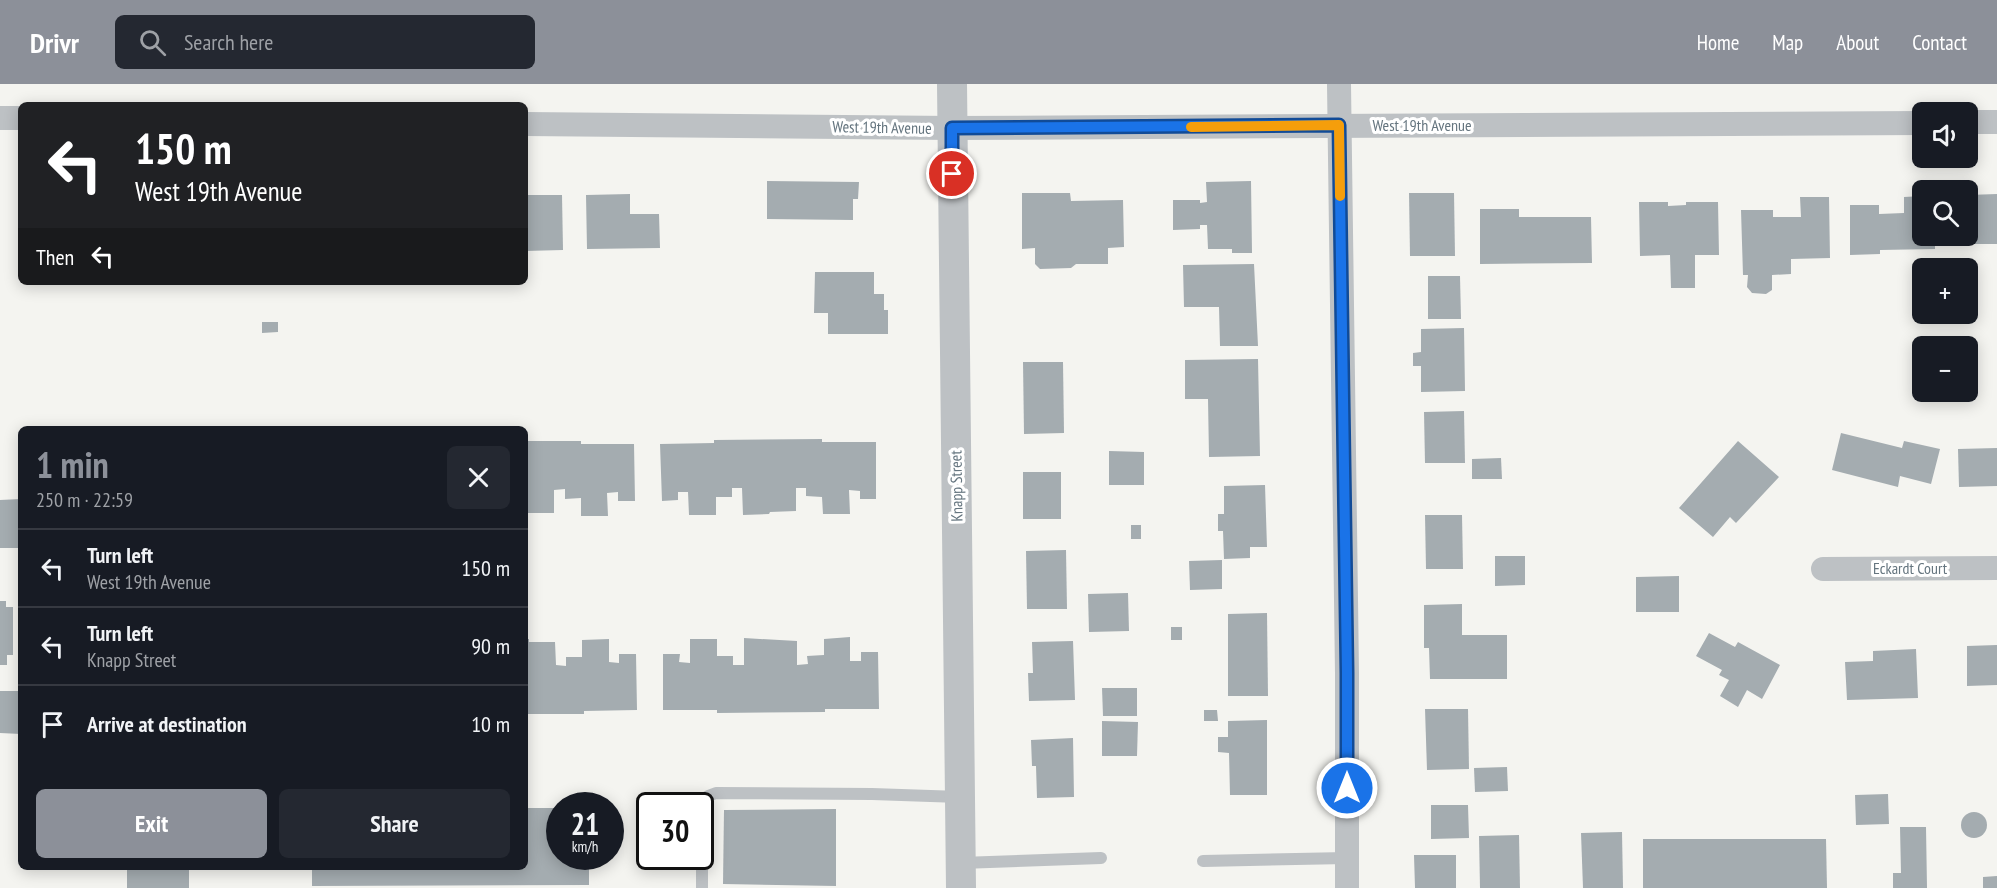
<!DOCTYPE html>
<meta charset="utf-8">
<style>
body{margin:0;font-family:"PT Sans Narrow",sans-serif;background:#242831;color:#f1f3f6;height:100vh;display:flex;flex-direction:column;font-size:22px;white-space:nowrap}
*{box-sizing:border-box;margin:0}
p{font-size:20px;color:#9ea1a6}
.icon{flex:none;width:33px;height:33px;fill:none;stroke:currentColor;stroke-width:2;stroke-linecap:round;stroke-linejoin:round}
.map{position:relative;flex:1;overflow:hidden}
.panel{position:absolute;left:18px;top:342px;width:510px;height:444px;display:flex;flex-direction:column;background:#171b24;border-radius:9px;box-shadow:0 3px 15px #0003}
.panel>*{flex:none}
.guide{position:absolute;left:18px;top:18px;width:510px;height:183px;border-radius:9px;box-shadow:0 3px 15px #0003;background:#202124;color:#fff;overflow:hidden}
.controls{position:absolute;left:1912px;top:18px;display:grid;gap:12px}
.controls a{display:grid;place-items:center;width:66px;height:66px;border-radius:9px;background:#171b24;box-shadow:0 3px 15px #0003;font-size:30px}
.speed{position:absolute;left:546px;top:708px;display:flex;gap:12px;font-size:30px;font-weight:700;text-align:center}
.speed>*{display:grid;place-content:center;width:78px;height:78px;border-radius:50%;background:#171b24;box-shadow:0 3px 15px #0003;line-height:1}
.speed small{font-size:15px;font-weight:400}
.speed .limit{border:3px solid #111;border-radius:9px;background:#fff;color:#111}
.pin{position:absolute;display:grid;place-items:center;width:51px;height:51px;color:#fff;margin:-26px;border:3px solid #fff;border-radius:50%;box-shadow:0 2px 6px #0007}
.me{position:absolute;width:66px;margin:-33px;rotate:0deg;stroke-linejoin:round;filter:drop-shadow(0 0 4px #0008)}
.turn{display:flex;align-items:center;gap:21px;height:126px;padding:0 18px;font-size:27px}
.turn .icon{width:78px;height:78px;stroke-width:2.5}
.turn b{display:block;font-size:42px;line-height:51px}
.then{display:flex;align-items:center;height:57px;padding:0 18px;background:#0003;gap:12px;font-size:22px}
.round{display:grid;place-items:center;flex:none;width:63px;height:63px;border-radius:9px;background:#242831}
.headline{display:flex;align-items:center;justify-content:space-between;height:102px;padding:0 18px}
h1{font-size:36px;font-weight:700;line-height:45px;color:#8c9099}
.button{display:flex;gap:12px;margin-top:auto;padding:12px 18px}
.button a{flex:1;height:69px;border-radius:9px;background:#8c9099;color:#fff;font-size:24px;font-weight:700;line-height:69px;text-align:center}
.button a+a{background:#242831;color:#f1f3f6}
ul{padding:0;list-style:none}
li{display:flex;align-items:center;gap:18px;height:78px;padding:0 18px;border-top:2px solid #363941}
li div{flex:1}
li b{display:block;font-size:22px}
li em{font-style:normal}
header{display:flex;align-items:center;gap:36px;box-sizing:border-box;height:84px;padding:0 30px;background:#8c9099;color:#fff}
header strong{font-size:28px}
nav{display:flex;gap:33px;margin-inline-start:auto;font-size:21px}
.search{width:420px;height:54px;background:#242831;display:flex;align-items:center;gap:15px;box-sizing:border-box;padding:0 21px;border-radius:9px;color:#9ea1a6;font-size:22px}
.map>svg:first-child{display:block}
</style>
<header>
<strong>Drivr</strong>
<div class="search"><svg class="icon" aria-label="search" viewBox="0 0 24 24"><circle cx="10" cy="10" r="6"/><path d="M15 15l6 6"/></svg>Search here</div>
<nav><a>Home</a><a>Map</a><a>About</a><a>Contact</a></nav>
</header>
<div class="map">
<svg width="1997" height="804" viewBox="0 0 1997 804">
<rect width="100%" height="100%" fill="#f4f4f0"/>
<g fill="#a4acb0">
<path d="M767,97L859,98L858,115H853V136L767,135Z"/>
<path d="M1251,97L1252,169H1232V165H1208L1207,141H1200V145L1173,146V116H1200V119L1207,118L1206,98Z"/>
<path d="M1022,109H1070L1071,117L1123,116L1124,163L1108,164V180H1076L1071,184L1040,185L1035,180V164L1022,165Z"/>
<path d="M1409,109H1454L1455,172H1410Z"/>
<path d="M630,110V130H659L660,164L587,165L586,111Z"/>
<path d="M1997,110V160H1956V152H1968V111Z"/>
<path d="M525,111H562L563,166L525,167Z"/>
<path d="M1923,112V152H1935V165L1880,166V170L1850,171V121H1879V130L1904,129V113Z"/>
<path d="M1800,113H1829L1830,174L1791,175V190L1772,191V206L1766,210L1752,209L1747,203L1748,191H1743L1741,126H1773V133H1801Z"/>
<path d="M1639,118H1668V122L1686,121V118H1718L1719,171H1695V204H1671L1670,171L1640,172Z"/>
<path d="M1480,125H1519V133H1591L1592,179L1480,180Z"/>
<path d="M1254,180L1258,262H1220L1219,223H1184L1183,181Z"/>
<path d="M815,188H874V210H884V226H888V250H828V229H814Z"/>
<path d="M1428,192H1460L1461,235H1428Z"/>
<path d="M262,238H278V248L262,249Z"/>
<path d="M1464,244L1465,307L1421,308V282H1413V269L1421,268V245Z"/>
<path d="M1258,275L1260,372L1209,373L1208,315H1185V276Z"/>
<path d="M1023,278H1063L1064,349L1024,350Z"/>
<path d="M1464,327L1465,379H1425L1424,328Z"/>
<path d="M1841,349L1902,364L1904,357L1940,365L1931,400L1900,392L1898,403L1832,386Z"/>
<path d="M822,355V358H876V415H860V407L849,406L850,430H823L822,413L806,412V404H796V427L770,428L769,430L743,431L742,404H732V413H716V431H689L688,408H678V416L662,417L660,360L714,359V356Z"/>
<path d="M525,357H581V360H634L635,417H618V408L607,409L608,432H581V414L565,415V405L554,406V429H527L528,432H525Z"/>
<path d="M1738,357L1779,393L1736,439L1730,433L1713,453L1679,424Z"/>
<path d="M1997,364V402L1959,403L1958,365Z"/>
<path d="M1109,367L1144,368V401H1109Z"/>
<path d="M1501,374L1502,395H1472V375Z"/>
<rect x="1023" y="388" width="38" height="47"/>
<path d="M1265,401L1267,463H1250V474L1224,475L1223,447H1218V430H1224V402Z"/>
<path d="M21,415V464H0V416Z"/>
<path d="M1425,431H1462L1463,485H1426Z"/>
<rect x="1131" y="441" width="10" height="14"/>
<path d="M1066,466L1067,525H1027L1026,467Z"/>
<path d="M1495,472H1525V501L1495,502Z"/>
<path d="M1222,476V505L1190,506L1189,477Z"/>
<path d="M1679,492V528H1636V493Z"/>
<path d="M1128,509L1129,547L1089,548L1088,510Z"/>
<path d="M0,517H6V523H13V571H7V581H0Z"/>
<path d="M1462,520V551H1507V595H1430L1429,564H1424V521Z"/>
<path d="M1267,529L1268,612H1228V530Z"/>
<rect x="1171" y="543" width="11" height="13"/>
<path d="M1709,549L1735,563L1738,558L1780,581L1762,615L1747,606L1738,623L1720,612L1729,596L1719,591L1722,586L1696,572Z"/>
<path d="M850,553V577H861V568H878L879,625H825V628L717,629V626H663V570H680L679,578L690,579V555H717V572H733V581H744V554L797,557V581L808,580L807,572L824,571V555Z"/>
<path d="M525,555H529V558H555L556,581L566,582V573H582V556L609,555V578L619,579V570H636L637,626L584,627V630H525Z"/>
<path d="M1073,557L1075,616L1029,617L1028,589H1033L1032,558Z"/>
<path d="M1997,561V601L1967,602V562Z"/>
<path d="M1916,565L1918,614L1847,616L1845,578L1873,577V567Z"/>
<path d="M1102,604H1137V632H1103Z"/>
<path d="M0,607H21V650L0,649Z"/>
<path d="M1425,625H1468L1469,685L1427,686Z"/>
<path d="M1204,626H1217L1218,637H1204Z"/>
<path d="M1267,636V711H1230L1229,669L1218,668V653H1228V637Z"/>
<path d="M1102,637L1138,638L1137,672H1102Z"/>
<path d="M1073,654L1074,713L1037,714L1036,682H1032L1031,656Z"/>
<path d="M1507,683L1508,707L1475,708L1474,684Z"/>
<path d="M1888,710L1889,740L1856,741L1855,711Z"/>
<path d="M1431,721H1468L1469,754L1431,755Z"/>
<path d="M525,724H560V772H589V801L312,802V783H525Z"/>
<path d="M836,725V802L723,800L724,726Z"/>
<circle cx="1974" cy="741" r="13"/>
<path d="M1900,743H1926L1927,804H1893V789H1901Z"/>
<path d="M1622,748L1623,804H1583L1581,749Z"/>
<path d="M1519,751L1520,804H1480L1479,752Z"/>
<path d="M1643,755H1826L1827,804H1643Z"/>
<path d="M1414,771H1456V804H1415Z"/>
<rect x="127" y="783" width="62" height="21"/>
<path d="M1997,792V804H1983V793Z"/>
</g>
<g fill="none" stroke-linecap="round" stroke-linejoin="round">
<g stroke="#bdc1c4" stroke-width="12">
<path d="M1203,777L1347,774"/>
<path d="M961,779L1101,774"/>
<path d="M702,804V719L708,712L716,709L872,710L960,713"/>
</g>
<g stroke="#bdc1c4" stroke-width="24">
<path d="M1339,0L1347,589V804"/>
<path d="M0,34H21"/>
<path d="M1968,38H1997"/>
<path d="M525,40L952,44L1923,39"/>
<path d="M1823,485L1997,484"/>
</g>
<path stroke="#bdc1c4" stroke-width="30" d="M952,0L961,804"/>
</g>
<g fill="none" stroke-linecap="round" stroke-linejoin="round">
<g stroke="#114b97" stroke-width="15">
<path id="route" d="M952,90V44L1339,41L1347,589V704"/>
</g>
<use href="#route" stroke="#1a73e8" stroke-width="10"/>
<path stroke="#f59e0b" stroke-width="10" d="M1191,43L1339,41L1340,112"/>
</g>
<g text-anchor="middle" stroke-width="6" stroke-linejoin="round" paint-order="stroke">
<g font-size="16" fill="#65757f" stroke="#fff">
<text x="1422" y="47">West 19th Avenue</text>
<text transform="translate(882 43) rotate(1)" y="6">West 19th Avenue</text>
<text transform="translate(956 402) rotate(-91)" y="6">Knapp Street</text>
<text x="1910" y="490">Eckardt Court</text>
</g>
</g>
</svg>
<div class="controls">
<a><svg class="icon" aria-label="sound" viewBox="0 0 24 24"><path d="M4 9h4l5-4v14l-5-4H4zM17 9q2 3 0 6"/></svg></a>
<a><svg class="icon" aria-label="search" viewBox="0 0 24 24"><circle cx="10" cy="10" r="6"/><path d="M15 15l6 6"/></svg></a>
<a>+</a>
<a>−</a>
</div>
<div class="speed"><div>21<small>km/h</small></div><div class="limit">30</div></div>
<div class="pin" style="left:952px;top:90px;background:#d93025"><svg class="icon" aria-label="arrive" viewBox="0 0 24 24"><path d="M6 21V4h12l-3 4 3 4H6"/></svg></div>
<svg class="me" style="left:1347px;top:704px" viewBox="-20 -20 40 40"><circle r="17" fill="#1a73e8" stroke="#fff" stroke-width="3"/><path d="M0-11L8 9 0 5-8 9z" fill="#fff"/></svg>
<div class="guide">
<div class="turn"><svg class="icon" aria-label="left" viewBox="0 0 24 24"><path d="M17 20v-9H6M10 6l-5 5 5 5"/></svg><div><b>150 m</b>West 19th Avenue</div></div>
<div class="then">Then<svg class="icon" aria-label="left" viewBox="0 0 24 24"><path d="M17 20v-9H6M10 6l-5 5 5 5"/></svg></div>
</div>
<section class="panel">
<div class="headline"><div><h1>1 min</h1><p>250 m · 22:59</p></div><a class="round"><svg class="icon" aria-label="close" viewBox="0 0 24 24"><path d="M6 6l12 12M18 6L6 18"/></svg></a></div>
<ul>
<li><svg class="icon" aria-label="left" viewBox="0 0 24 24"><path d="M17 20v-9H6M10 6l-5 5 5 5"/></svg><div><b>Turn left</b><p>West 19th Avenue</p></div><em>150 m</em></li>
<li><svg class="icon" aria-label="left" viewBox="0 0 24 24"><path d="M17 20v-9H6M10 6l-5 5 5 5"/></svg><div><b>Turn left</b><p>Knapp Street</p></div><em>90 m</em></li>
<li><svg class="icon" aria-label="arrive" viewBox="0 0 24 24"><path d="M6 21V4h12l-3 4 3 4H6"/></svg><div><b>Arrive at destination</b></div><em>10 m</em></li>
</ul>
<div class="button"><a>Exit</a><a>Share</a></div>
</section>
</div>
